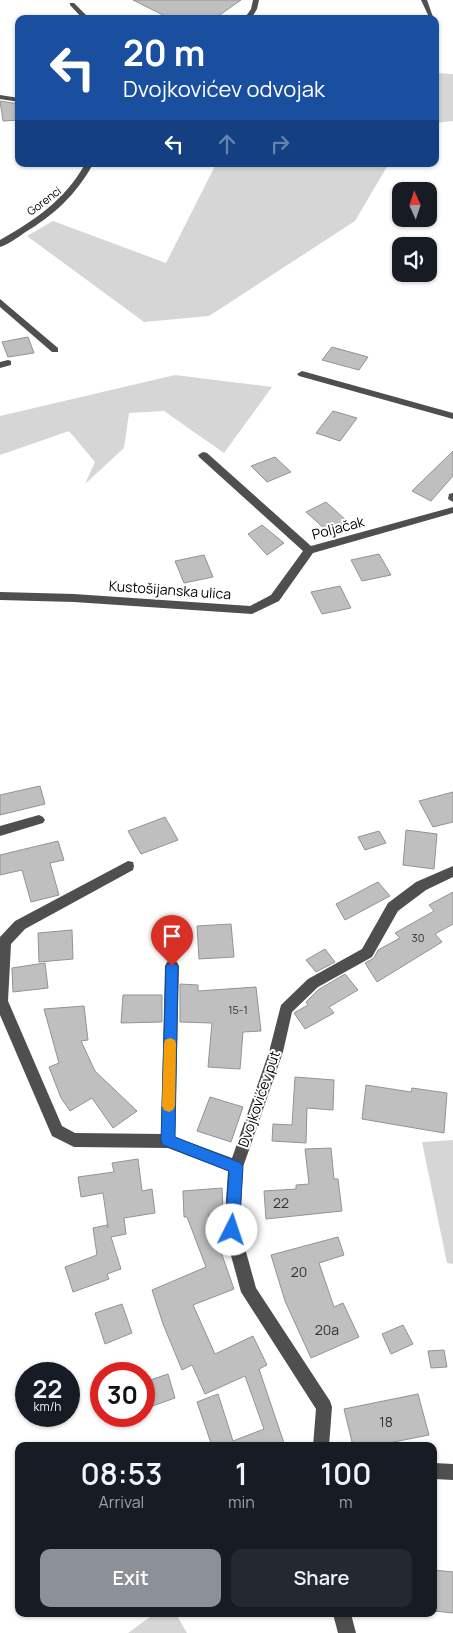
<!DOCTYPE html>
<meta charset="utf-8">
<style>
body{margin:0;font-family:Manrope,sans-serif;background:#242831;color:#f1f3f6;height:100vh;display:flex;flex-direction:column;font-size:19px;white-space:nowrap}
*{box-sizing:border-box;margin:0}
p{font-size:16px;color:#9ea1a6}
.icon{flex:none;width:28px;height:28px;fill:none;stroke:currentColor;stroke-width:2;stroke-linecap:round;stroke-linejoin:round}
.map{position:relative;flex:1;overflow:hidden}
.sheet{position:absolute;left:15px;top:1442px;width:422px;height:175px;display:flex;flex-direction:column;background:#171b24;border-radius:10px;box-shadow:0 1px 4px #0004}
.sheet>*{flex:none}
.hud{position:absolute;left:15px;top:15px;width:424px;height:152px;border-radius:10px;box-shadow:0 1px 4px #0004;background:#1a4fa0;color:#fff;overflow:hidden}
.needle{width:32px;rotate:357deg}
.tools{position:absolute;left:392px;top:182px;display:grid;gap:10px}
.tools a{display:grid;place-items:center;width:45px;height:45px;border-radius:10px;background:#171b24;box-shadow:0 1px 4px #0004;font-size:25px}
.speed{position:absolute;left:15px;top:1362px;display:flex;gap:10px;font-size:25px;font-weight:700;text-align:center}
.speed>*{display:grid;place-content:center;width:65px;height:65px;border-radius:50%;background:#171b24;box-shadow:0 1px 4px #0004;line-height:1}
.speed small{font-size:12px;font-weight:400}
.speed .limit{border:8px solid #d22;background:#fff;color:#111}
.pin{position:absolute;display:grid;place-items:center;width:42px;height:42px;color:#fff;margin:-51px -21px;border-radius:50% 50% 50% 0;rotate:-45deg;box-shadow:0 0 5px #0007}
.pin .icon{rotate:45deg}
.me{position:absolute;width:55px;margin:-28px;rotate:4deg;stroke-linejoin:round;filter:drop-shadow(0 0 4px #0008)}
.turn{display:flex;align-items:center;gap:18px;height:105px;padding:0 25px;font-size:22px}
.turn .icon{width:65px;height:65px;stroke-width:2.5}
.turn b{display:block;font-size:35px;line-height:42px}
.lanes{display:flex;align-items:center;height:48px;padding:0 25px;background:#0003;justify-content:center;gap:25px;direction:ltr}
.lanes .off{opacity:.35}
.eta{display:flex;justify-content:space-evenly;align-items:center;height:85px;text-align:center}
.eta b{font-size:30px;font-weight:600;line-height:35px}
.cta{display:flex;gap:10px;margin-top:auto;padding:10px 25px}
.cta a{flex:1;height:58px;border-radius:10px;background:#8c9099;color:#fff;font-size:20px;font-weight:600;line-height:58px;text-align:center}
.cta a+a{background:#242831;color:#f1f3f6}
.map>svg:first-child{display:block}
</style>
<div class="map">
<svg width="453" height="1633" viewBox="0 0 453 1633">
<rect width="100%" height="100%" fill="#fff"/>
<g fill="#d6d6d6">
<path d="M435,73L453,74V121L435,123Z"/>
<path d="M216,164L388,165L355,221L209,316L144,322L27,236L53,221L166,263Z"/>
<path d="M175,375L272,387L224,453L164,411L129,413L124,448L85,484L95,462L69,431L0,455V416Z"/>
<path d="M453,1140V1264L447,1263L422,1142Z"/>
<path d="M154,1614H176L187,1633H128Z"/>
</g>
<g fill="#bfbfbf" stroke="#939393">
<path d="M133,0H241L214,19H171Z"/>
<path d="M0,101L19,104V120L3,121Z"/>
<path d="M28,337L34,353L8,357L2,342Z"/>
<path d="M332,347L368,357L359,370L322,360Z"/>
<path d="M333,411L357,418L340,441L316,433Z"/>
<path d="M453,451V476L431,501L412,491Z"/>
<path d="M275,457L291,472L267,482L251,466Z"/>
<path d="M326,502L347,521L327,531L306,512Z"/>
<path d="M262,525L284,543L267,555L248,534Z"/>
<path d="M379,554L391,575L362,581L351,560Z"/>
<path d="M204,555L213,577L184,583L175,561Z"/>
<path d="M340,586L351,608L322,614L311,592Z"/>
<path d="M40,786L45,804L0,815V795Z"/>
<path d="M453,792V822L433,827L419,801Z"/>
<path d="M165,817L178,840L141,854L128,831Z"/>
<path d="M406,830L437,834L434,869L403,865Z"/>
<path d="M379,831L386,843L365,850L358,837Z"/>
<path d="M58,841L64,860L50,863L59,895L31,902L22,870L0,875V855Z"/>
<path d="M378,882L390,896L345,920L336,904Z"/>
<path d="M453,892V924L435,934L442,942L377,982L365,963L374,958L378,950L400,938L395,933L434,911L429,905Z"/>
<path d="M231,924L234,957L199,959L197,926Z"/>
<path d="M72,930L73,959L39,962L38,933Z"/>
<path d="M325,949L335,962L316,972L306,960Z"/>
<path d="M45,963L48,988L13,992L12,968Z"/>
<path d="M345,974L358,990L329,1007L334,1013L305,1029L294,1013L308,1005L306,1002L318,990Z"/>
<path d="M180,984L198,985V991L256,987L261,1031L243,1032L240,1069L208,1067L212,1023L180,1022Z"/>
<path d="M123,995H162V1022L121,1023Z"/>
<path d="M84,1006L88,1040L81,1041L95,1071L137,1111L113,1128L92,1098L70,1111L61,1098L49,1067L59,1063L44,1009Z"/>
<path d="M295,1077L334,1080L333,1110L307,1108L306,1143L272,1141L273,1124L292,1125Z"/>
<path d="M366,1085L411,1092L412,1088L447,1093L444,1133L362,1119Z"/>
<path d="M210,1097L243,1107L231,1142L197,1131Z"/>
<path d="M331,1148L334,1179H338L342,1211L266,1219L264,1191L296,1189V1185L309,1184L305,1149Z"/>
<path d="M138,1159L142,1191L152,1189L155,1213L124,1218L126,1234L111,1237L121,1269L107,1274L109,1279L73,1292L65,1267L97,1255L93,1228L107,1225L108,1228L103,1193L81,1197L78,1177L114,1172L112,1163Z"/>
<path d="M222,1188L223,1214L208,1215L234,1289L193,1305L215,1354L253,1336L267,1365L259,1369L285,1446H212L197,1402L218,1394L233,1441L264,1429L245,1376L205,1394L192,1365L182,1370L163,1324L152,1290L206,1267L187,1217H184L183,1191Z"/>
<path d="M338,1237L344,1255L319,1263L334,1307L343,1303L359,1337L311,1358L285,1301L271,1255Z"/>
<path d="M122,1304L132,1333L105,1344L95,1313Z"/>
<path d="M403,1325L413,1344L391,1354L382,1334Z"/>
<path d="M444,1350L447,1367L431,1368L428,1351Z"/>
<path d="M168,1374L175,1398L144,1409V1382Z"/>
<path d="M418,1394L429,1435L373,1446H353L344,1409Z"/>
<path d="M434,1570L453,1572V1613L434,1611Z"/>
</g>
<g fill="none" stroke-linecap="round" stroke-linejoin="round">
<g fill="#4f4f4f" fill-rule="evenodd">
<path d="M253,0H259L257,9L251,19H244L251,9Z"/>
<path d="M421,0H427L433,17H429Z"/>
<path d="M70,3H74L90,19H83L70,5Z"/>
<path d="M0,95L19,98V102L0,99Z"/>
<path d="M85,164H93C76,195 54,215 24,233C17,238 9,244 0,247V240C35,220 65,200 85,164Z"/>
<path d="M0,299L58,348V352H52L0,307Z"/>
<path d="M8,360L11,361V365L0,368V362Z"/>
<path d="M302,371L453,413V419L299,376L297,374Z"/>
<path d="M203,452L207,453L311,546L453,507V513L313,553L279,601L252,614L74,602L0,600V592L74,594L250,606L271,595L303,551L199,457L198,455Z"/>
<path d="M453,493V502L448,499L449,494Z"/>
<path d="M39,815L43,817L45,820L43,823L0,836V826Z"/>
<path d="M128,861L133,862L134,866L133,870L25,929L11,944L8,1001L62,1126L75,1133L161,1134L165,966L167,962L172,960L177,962L179,966L175,1137L232,1158L269,1052L281,1005L308,979L362,949L388,903L416,882L453,866V877L426,890L398,911L372,957L318,987L292,1012L283,1052L243,1167L240,1230L256,1288L330,1401L332,1407L329,1446H313L316,1409L241,1292L224,1230L228,1171L168,1148L74,1147L52,1136L0,1015V937L15,921Z"/>
<path d="M434,1463L453,1464V1480L434,1479Z"/>
<path d="M333,1614H351L356,1633H338Z"/>
</g>
</g>
<path fill="#1a73e8" stroke="#114b97" d="M172,961L178,966L175,1137L241,1163L243,1167L239,1230L237,1235L232,1237L227,1235L225,1230L229,1171L163,1145L161,1141L166,966Z"/>
<path fill="#f59e0b" d="M170,1038L175,1040L176,1044L175,1106L173,1110L169,1112L164,1110L162,1106L164,1044L165,1040Z"/>
<g text-anchor="middle" stroke-width="4" stroke-linejoin="round" paint-order="stroke">
<g font-size="11" fill="#000" stroke="#fff">
<text transform="translate(44 201) rotate(-37)" y="4">Gorenci</text>
</g>
<g font-size="11" fill="#303030">
<text x="418" y="942">30</text>
<text x="238" y="1014">15-1</text>
</g>
<g font-size="14" fill="#000" stroke="#fff">
<text transform="translate(338 528) rotate(-15)" y="5">Poljačak</text>
<text transform="translate(170 590) rotate(4)" y="5">Kustošijanska ulica</text>
<text transform="translate(259 1099) rotate(-71)" y="5">Dvojkovićev put</text>
</g>
<g font-size="14" fill="#303030">
<text x="281" y="1208">22</text>
<text x="299" y="1277">20</text>
<text x="327" y="1335">20a</text>
<text x="386" y="1427">18</text>
</g>
</g>
</svg>
<div class="tools">
<a><svg class="needle" viewBox="-14 -14 28 28"><path d="M0-13l5 13h-10z" fill="#e53935"/><path d="M0 13l5-13h-10z" fill="#9ea1a6"/></svg></a>
<a><svg class="icon" aria-label="sound" viewBox="0 0 24 24"><path d="M4 9h4l5-4v14l-5-4H4zM17 9q2 3 0 6"/></svg></a>
</div>
<div class="speed"><div>22<small>km/h</small></div><div class="limit">30</div></div>
<div class="pin" style="left:172px;top:966px;background:#d93025"><svg class="icon" aria-label="arrive" viewBox="0 0 24 24"><path d="M6 21V4h12l-3 4 3 4H6"/></svg></div>
<svg class="me" style="left:232px;top:1230px" viewBox="-20 -20 40 40"><circle r="19" fill="#fff"/><path d="M0-13L10 11 0 6-10 11z" fill="#1a73e8"/></svg>
<div class="hud">
<div class="turn"><svg class="icon" aria-label="left" viewBox="0 0 24 24"><path d="M17 20v-9H6M10 6l-5 5 5 5"/></svg><div><b>20 m</b>Dvojkovićev odvojak</div></div>
<div class="lanes"><svg class="icon" aria-label="left" viewBox="0 0 24 24"><path d="M17 20v-9H6M10 6l-5 5 5 5"/></svg><svg class="icon off" aria-label="ahead" viewBox="0 0 24 24"><path d="M12 20V5M6 11l6-6 6 6"/></svg><svg class="icon off" aria-label="right" viewBox="0 0 24 24"><path d="M7 20v-9h11M14 6l5 5-5 5"/></svg></div>
</div>
<section class="sheet">
<div class="eta">
<div><b>08:53</b><p>Arrival</p></div>
<div><b>1</b><p>min</p></div>
<div><b>100</b><p>m</p></div>
</div>
<div class="cta"><a>Exit</a><a>Share</a></div>
</section>
</div>
